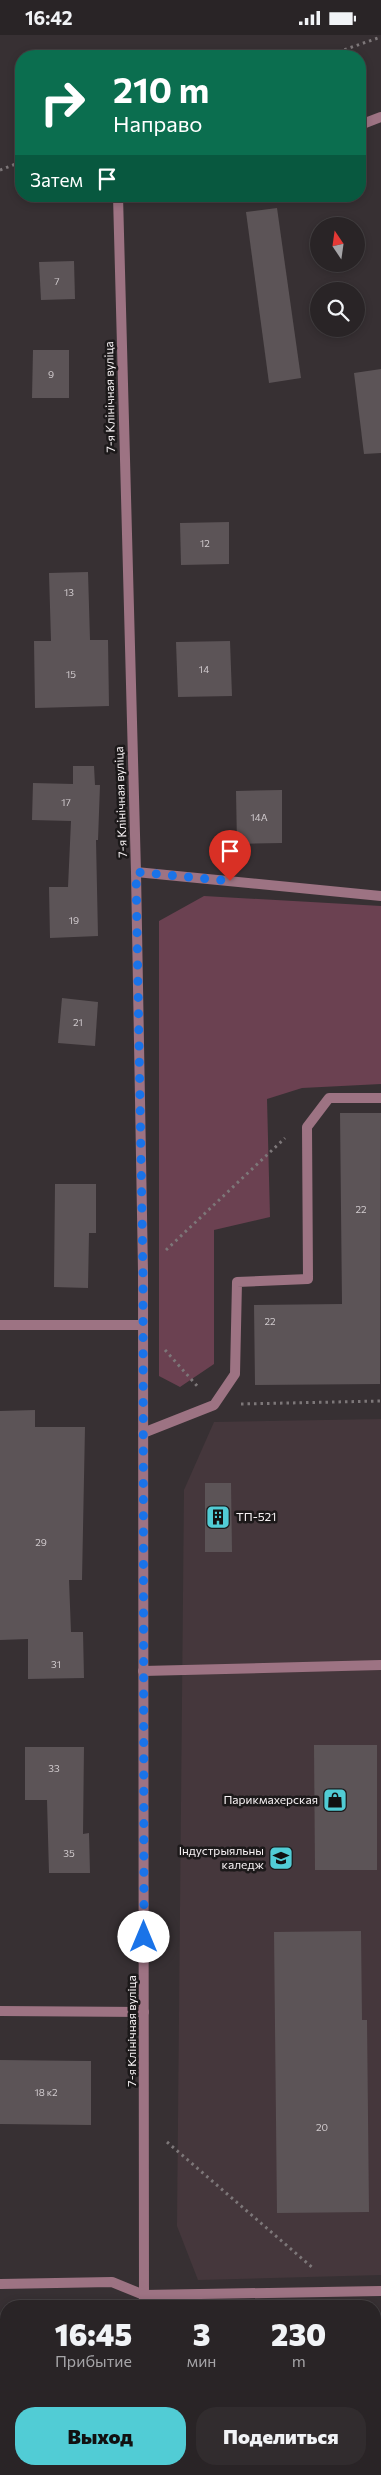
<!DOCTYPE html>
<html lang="ru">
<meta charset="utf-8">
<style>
body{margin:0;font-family:Commissioner,sans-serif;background:#312c2e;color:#f1f3f6;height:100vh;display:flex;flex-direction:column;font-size:19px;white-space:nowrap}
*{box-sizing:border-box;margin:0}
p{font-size:16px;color:#a5a4a7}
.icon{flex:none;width:28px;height:28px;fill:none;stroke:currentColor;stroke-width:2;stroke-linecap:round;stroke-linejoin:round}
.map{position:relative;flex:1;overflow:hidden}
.sheet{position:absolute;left:0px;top:2265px;width:381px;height:175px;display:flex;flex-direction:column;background:#292426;border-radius:20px 20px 0 0;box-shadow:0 2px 8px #0003,0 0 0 1px #454143}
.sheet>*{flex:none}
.top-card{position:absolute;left:15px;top:15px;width:351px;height:152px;border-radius:20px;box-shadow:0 2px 8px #0003,0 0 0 1px #454143;background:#0b6e4f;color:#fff;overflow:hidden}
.needle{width:32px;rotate:347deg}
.controls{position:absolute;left:310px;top:182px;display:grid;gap:10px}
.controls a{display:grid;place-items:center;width:55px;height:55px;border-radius:50%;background:#292426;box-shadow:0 2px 8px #0003,0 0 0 1px #454143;font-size:25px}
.pin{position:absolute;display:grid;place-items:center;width:42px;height:42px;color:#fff;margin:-51px -21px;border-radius:50% 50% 50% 0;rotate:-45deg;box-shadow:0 0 5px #0007}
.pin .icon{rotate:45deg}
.me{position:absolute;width:55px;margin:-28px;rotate:0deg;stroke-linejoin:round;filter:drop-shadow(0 0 4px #0008)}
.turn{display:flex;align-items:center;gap:18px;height:105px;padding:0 15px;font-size:22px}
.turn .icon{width:65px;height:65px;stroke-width:2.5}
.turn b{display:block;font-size:35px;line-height:42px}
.then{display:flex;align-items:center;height:48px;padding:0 15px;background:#0003;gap:10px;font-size:19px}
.eta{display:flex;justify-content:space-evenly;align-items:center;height:85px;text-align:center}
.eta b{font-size:30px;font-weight:800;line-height:35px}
.cta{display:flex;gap:10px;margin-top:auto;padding:10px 15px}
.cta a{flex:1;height:58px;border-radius:20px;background:#51ccd5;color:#111;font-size:20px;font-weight:800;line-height:58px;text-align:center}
.cta a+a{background:#312c2e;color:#f1f3f6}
.status{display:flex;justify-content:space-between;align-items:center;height:35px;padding:0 25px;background:#292426;direction:ltr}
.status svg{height:14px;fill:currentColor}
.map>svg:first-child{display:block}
</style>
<div class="status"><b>16:42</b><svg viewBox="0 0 49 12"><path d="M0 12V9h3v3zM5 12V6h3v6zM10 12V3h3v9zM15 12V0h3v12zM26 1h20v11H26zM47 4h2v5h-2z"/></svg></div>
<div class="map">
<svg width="381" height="2440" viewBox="0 0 381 2440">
<rect width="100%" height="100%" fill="#373033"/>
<path fill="#45373c" d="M381,1384V2240L198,2245L177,2191L184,1455L214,1387Z"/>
<path fill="#6b4151" d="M204,861L381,871V1049L302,1053L267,1064L270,1182L214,1195V1329L180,1352L159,1341V886Z"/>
<g fill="#5c5457">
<path d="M277,173L301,343L269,348L246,177Z"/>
<path d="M74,226L75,264L41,265L39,227Z"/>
<path d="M33,315H69V363H32Z"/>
<path d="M381,334V418L364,419L354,338Z"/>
<path d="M229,487V529L181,530L180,488Z"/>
<path d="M88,537L90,605H108L109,671L35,673L34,606H51L49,538Z"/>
<path d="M230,606L232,661L178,662L176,607Z"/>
<path d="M73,731H94L95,750H100L98,805H96L98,901L50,903L49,852H68L71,786L32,785L33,748L73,749Z"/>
<path d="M282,755V808L237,809L236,756Z"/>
<path d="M62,963L98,967L95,1011L58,1008Z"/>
<path d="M340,1078H381L380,1349L255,1350L254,1270L342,1269Z"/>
<path d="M55,1149H96V1198H89L88,1253L54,1252Z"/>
<path d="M35,1375V1392H85L82,1545H69L71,1597H83L84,1643L28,1644V1604L0,1605V1376Z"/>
<path d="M205,1448H231L232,1517H205Z"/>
<path d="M314,1710H377V1835H315Z"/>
<path d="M25,1712H84L83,1799L89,1798L90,1838H49L47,1765H25Z"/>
<path d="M361,1896L362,1985H367L369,2177L277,2178L274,1897Z"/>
<path d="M0,2025L91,2026V2090L0,2089Z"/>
</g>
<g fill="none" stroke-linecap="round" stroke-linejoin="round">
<g stroke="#7d7779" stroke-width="3" stroke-dasharray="2.5 4" stroke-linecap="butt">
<path d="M326,21L381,2"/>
<path d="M0,135L21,127"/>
<path d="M166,1215L285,1103"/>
<path d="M165,1315L199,1353"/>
<path d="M241,1369L381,1366"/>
<path d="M167,2107L314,2234"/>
</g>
<g stroke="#9d7383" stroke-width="10">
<path d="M360,90L381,82"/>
<path d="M143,1398L214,1370L235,1339L237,1247L308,1244L307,1092L329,1063H381"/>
<path d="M143,1636L381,1630"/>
<path d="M0,1976L144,1977"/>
<path d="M0,2249L112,2247L144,2260"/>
</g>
<g stroke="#9d7383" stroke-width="10">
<path d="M118,161L136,837L143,1236L144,2271"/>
<path d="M136,837L381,861"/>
<path d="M0,1290H143"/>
<path d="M144,2260L381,2256"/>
<path d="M145,2434V2440"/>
</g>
</g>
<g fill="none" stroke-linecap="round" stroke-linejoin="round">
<path stroke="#1a73e8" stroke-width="9" stroke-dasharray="0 16.2" d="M144,1902L143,1236L136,837L230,846"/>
</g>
<defs>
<g id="building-square" transform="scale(1.25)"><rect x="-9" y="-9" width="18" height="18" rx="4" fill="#51ccd5" stroke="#1c191a"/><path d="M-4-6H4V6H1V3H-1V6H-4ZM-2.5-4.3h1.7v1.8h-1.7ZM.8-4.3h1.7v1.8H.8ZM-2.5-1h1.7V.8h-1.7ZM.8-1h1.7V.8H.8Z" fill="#111"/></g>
<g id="shop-square" transform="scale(1.25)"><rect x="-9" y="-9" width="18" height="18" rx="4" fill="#51ccd5" stroke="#1c191a"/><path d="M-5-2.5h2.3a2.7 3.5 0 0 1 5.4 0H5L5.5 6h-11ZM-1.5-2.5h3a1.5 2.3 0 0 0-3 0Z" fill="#111"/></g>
<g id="university-square" transform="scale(1.25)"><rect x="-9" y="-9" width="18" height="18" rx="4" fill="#51ccd5" stroke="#1c191a"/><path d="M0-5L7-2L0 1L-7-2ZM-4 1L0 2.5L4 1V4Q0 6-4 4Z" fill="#111"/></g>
</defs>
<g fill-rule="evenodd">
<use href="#building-square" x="218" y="1482"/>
<use href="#shop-square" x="335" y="1765"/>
<use href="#university-square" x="281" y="1823"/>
</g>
<g text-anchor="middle" stroke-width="5" stroke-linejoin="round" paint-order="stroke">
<g font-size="10" fill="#d1cbce">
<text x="57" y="250">7</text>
<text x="51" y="343">9</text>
<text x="205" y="512">12</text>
<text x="69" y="561">13</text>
<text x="204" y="638">14</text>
<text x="71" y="643">15</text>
<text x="66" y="771">17</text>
<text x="259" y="786">14А</text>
<text x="74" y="889">19</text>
<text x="78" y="991">21</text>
<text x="361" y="1178">22</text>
<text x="270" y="1290">22</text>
<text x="41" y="1511">29</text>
<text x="56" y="1633">31</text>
<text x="54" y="1737">33</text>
<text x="69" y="1822">35</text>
<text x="46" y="2061">18 к2</text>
<text x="322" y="2096">20</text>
</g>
<g font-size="12" fill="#f8f3f5" stroke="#1c191a">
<text transform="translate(110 362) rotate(-91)" y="4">7-я Клінічная вуліца</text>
<text transform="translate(121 767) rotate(-92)" y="4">7-я Клінічная вуліца</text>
<text transform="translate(132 1996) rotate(-90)" y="4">7-я Клінічная вуліца</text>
</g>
<g font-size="12" fill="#f8f3f5" stroke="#1c191a" text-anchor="end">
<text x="236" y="1486" text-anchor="start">ТП-521</text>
<text x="318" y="1769">Парикмахерская</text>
<text x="264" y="1820">Індустрыяльны<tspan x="264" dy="14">каледж</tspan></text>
</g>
</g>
</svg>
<div class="controls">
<a><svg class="needle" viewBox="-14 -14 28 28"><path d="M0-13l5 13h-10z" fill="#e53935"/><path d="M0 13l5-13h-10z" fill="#a5a4a7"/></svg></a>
<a><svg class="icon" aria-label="search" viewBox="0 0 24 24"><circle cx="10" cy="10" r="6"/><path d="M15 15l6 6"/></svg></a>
</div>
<div class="pin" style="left:230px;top:846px;background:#d93025"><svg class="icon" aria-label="arrive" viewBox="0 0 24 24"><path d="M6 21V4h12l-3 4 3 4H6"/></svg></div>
<svg class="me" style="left:144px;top:1902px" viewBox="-20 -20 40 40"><circle r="19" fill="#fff"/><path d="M0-13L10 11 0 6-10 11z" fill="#1a73e8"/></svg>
<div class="top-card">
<div class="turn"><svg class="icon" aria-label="right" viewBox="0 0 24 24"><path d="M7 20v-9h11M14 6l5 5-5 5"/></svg><div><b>210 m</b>Направо</div></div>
<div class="then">Затем<svg class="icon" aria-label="arrive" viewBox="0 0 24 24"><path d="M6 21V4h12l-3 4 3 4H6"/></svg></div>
</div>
<section class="sheet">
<div class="eta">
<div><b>16:45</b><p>Прибытие</p></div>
<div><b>3</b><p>мин</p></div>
<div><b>230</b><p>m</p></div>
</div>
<div class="cta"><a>Выход</a><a>Поделиться</a></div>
</section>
</div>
